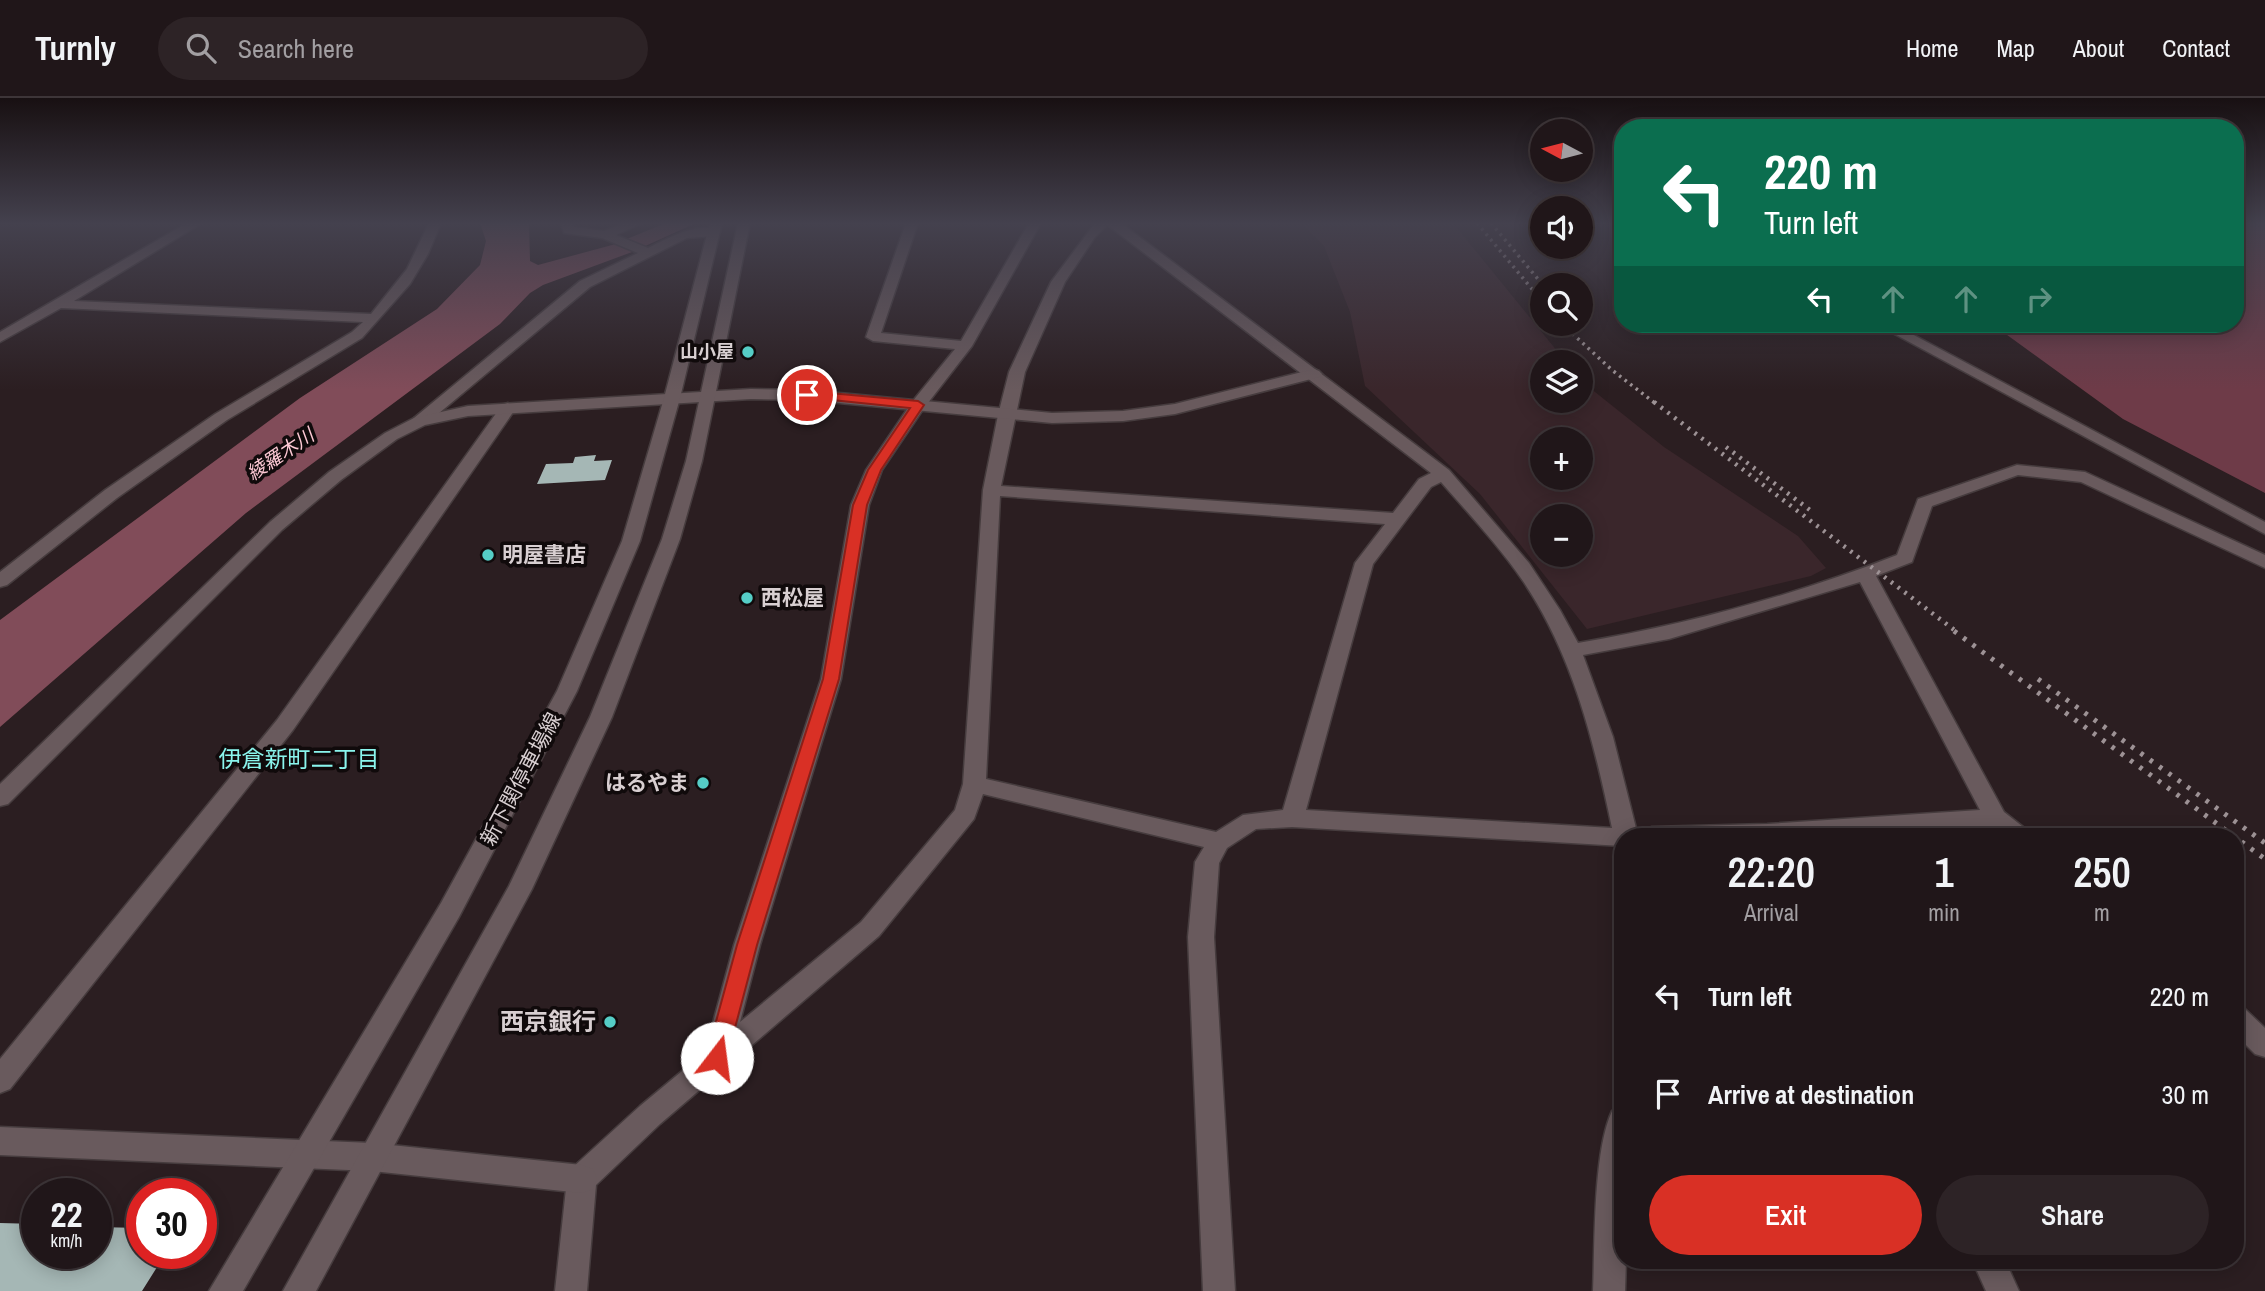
<!DOCTYPE html>
<meta charset="utf-8">
<style>
body{margin:0;font-family:"Archivo Narrow","Noto Sans JP",sans-serif;background:#2d2326;color:#f1f3f6;height:100vh;display:flex;flex-direction:column;font-size:26px;white-space:nowrap}
*{box-sizing:border-box;margin:0}
p{font-size:23px;color:#a29fa2}
.icon{flex:none;width:38px;height:38px;fill:none;stroke:currentColor;stroke-width:2;stroke-linecap:round;stroke-linejoin:round}
.map{position:relative;flex:1;overflow:hidden}
.sheet{position:absolute;left:1614px;top:730px;width:630px;height:441px;display:flex;flex-direction:column;background:#201619;border-radius:28px;box-shadow:0 4px 18px #0003,0 0 0 2px #3d3538}
.sheet>*{flex:none}
.guide{position:absolute;left:1614px;top:21px;width:630px;height:214px;border-radius:28px;box-shadow:0 4px 18px #0003,0 0 0 2px #3d3538;background:#0b6e4f;color:#fff;overflow:hidden}
.needle{width:46px;rotate:277deg}
.fabs{position:absolute;left:1530px;top:21px;display:grid;gap:14px}
.fabs a{display:grid;place-items:center;width:63px;height:63px;border-radius:50%;background:#201619;box-shadow:0 4px 18px #0003,0 0 0 2px #3d3538;font-size:35px}
.speed{position:absolute;left:21px;top:1080px;display:flex;gap:14px;font-size:35px;font-weight:700;text-align:center}
.speed>*{display:grid;place-content:center;width:91px;height:91px;border-radius:50%;background:#201619;box-shadow:0 4px 18px #0003,0 0 0 2px #3d3538;line-height:1}
.speed small{font-size:18px;font-weight:400}
.speed .limit{border:10px solid #d22;background:#fff;color:#111}
.pin{position:absolute;display:grid;place-items:center;width:60px;height:60px;color:#fff;margin:-30px;border:4px solid #fff;border-radius:50%;box-shadow:0 2px 7px #0007}
.me{position:absolute;width:77px;margin:-38px;rotate:15deg;stroke-linejoin:round;filter:drop-shadow(0 0 5px #0008)}
.turn{display:flex;align-items:center;gap:24px;height:147px;padding:0 35px;font-size:32px}
.turn .icon{width:91px;height:91px;stroke-width:2.5}
.turn b{display:block;font-size:49px;line-height:60px}
.lanes{display:flex;align-items:center;height:66px;padding:0 35px;background:#0003;justify-content:center;gap:35px;direction:ltr}
.lanes .off{opacity:.35}
.eta{display:flex;justify-content:space-evenly;align-items:center;height:119px;text-align:center}
.eta b{font-size:42px;font-weight:600;line-height:49px}
.primary-button{display:flex;gap:14px;margin-top:auto;padding:14px 35px}
.primary-button a{flex:1;height:80px;border-radius:42px;background:#d93025;color:#fff;font-size:28px;font-weight:600;line-height:80px;text-align:center}
.primary-button a+a{background:#2d2326;color:#f1f3f6}
ul{padding:0;list-style:none}
li{display:flex;align-items:center;gap:21px;height:98px;padding:0 35px}
li div{flex:1}
li b{display:block;font-size:26px}
li em{font-style:normal}
header{display:flex;align-items:center;gap:42px;box-sizing:border-box;height:98px;padding:0 35px;background:#201619;border-bottom:2px solid #3d3538}
header strong{font-size:33px}
nav{display:flex;gap:38px;margin-inline-start:auto;font-size:24px}
.search{width:490px;height:63px;background:#2d2326;display:flex;align-items:center;gap:18px;box-sizing:border-box;padding:0 24px;border-radius:38px;color:#a29fa2;font-size:26px}
.map>svg:first-child{display:block}
</style>
<header>
<strong>Turnly</strong>
<div class="search"><svg class="icon" aria-label="search" viewBox="0 0 24 24"><circle cx="10" cy="10" r="6"/><path d="M15 15l6 6"/></svg>Search here</div>
<nav><a>Home</a><a>Map</a><a>About</a><a>Contact</a></nav>
</header>
<div class="map">
<svg width="2265" height="1193" viewBox="0 0 2265 1193">
<rect width="100%" height="100%" fill="#2b1e21"/>
<path fill="#3a262b" fill-rule="evenodd" d="M1301,125H1453L1566,264H1542V303H1580V282L1664,349L1798,438L1826,470L1811,478L1587,531L1480,396L1365,288L1350,214L1324,148ZM1542,341H1580V380H1542ZM1580,418V457H1542V418Z"/>
<path fill="#6e3b48" d="M2235,125H2265V395L2123,321L1992,226H2235Z"/>
<path fill="#814c59" d="M480,125H529L530,163L538,167L612,147L666,125H696L632,154L543,187L530,195L500,226L246,415L0,629V522L300,300L437,211L480,167L486,143Z"/>
<g fill="#a5b7b5">
<path d="M596,357L594,363L612,362L605,382L537,386L546,366L573,365L575,359Z"/>
<path d="M0,1125L37,1126V1155H96V1129L142,1130V1155H163L164,1158L142,1193H0Z"/>
</g>
<g fill="none" stroke-linecap="round" stroke-linejoin="round">
<g stroke="#463c3e" stroke-width="3">
<g id="minor">
<path d="M187,125H202L74,203L371,216L407,171L429,125H441L428,156L410,186L362,240L227,322L117,400L7,487L0,489V474L105,392L215,316L352,234L363,224L61,210L0,244V234Z"/>
<path d="M561,125H573L574,129L604,133L624,125H642L616,137L648,150C666,141 703,121 720,134L714,138L687,140L590,189L426,326H414L412,323L414,320L580,183L638,155L602,140L564,135Z"/>
<path d="M906,125H918L881,235L961,243L1029,125H1041L972,248L924,310L882,372L869,407L841,581L760,847L740,924L861,824L955,712L963,686L983,392L998,317L1009,274L1051,184L1095,125H1121L1449,372L1529,465L1560,512L1578,545C1686,527 1795,497 1897,457L1918,401L2017,367L2085,374L2265,457V470L2081,384L2018,377L1932,408L1912,464L1876,478L2004,714L2027,732L2031,738H2003L1991,729L1848,738H1640L1644,732L1652,729L1767,726L1980,712L1860,484L1669,541L1583,557L1613,639L1638,738H1622V748L1292,729L1256,731L1227,750L1219,765L1214,839L1235,1193H1203L1188,839L1195,764L1204,749L983,696L974,721L879,838L660,1026L596,1087L587,1193H555L567,1081L571,1071L640,1008L705,954L734,847L821,581L851,407L866,372L912,304L955,251L873,243L866,239ZM1108,126L1109,128L1431,375L1419,381L1393,415L1001,388L1025,274L1065,184L1095,139ZM1441,384C1469,416 1499,448 1523,483C1573,557 1594,644 1612,730L1306,712L1373,466L1431,389ZM1000,398L1385,426L1355,465L1283,712L1243,717L1216,734L986,681Z"/>
<path d="M508,305L516,310L293,632L10,991L0,995V961L277,622L502,307Z"/>
<path d="M2235,908L2245,911L2265,930V959L2255,956L2235,936Z"/>
<path d="M1622,1009V1162H1626L1625,1193H1593C1595,1145 1593,1054 1612,1013Z"/>
<path d="M1972,1162H2005L2019,1193H1986Z"/>
</g>
</g>
<g stroke="#463c3e" stroke-width="3">
<g id="tertiary">
<path d="M1876,226H1893L2265,424V436Z"/>
<path d="M1314,271L1319,273L1322,276L1319,279L1175,316L1123,323L1052,325L807,302L751,301L468,318L425,327L397,341L341,382L282,432L8,706L0,708V686L270,424L329,374L385,335L414,320L468,308L751,291L807,292L1052,315L1123,313L1175,306Z"/>
<path d="M0,1029L372,1045L582,1067L593,1071L597,1081L593,1091L582,1095L372,1073L0,1057Z"/>
</g>
</g>
<g stroke="#463c3e" stroke-width="3">
<g id="secondary">
<path d="M710,125H722L680,300L640,443L577,593L459,819L243,1193H209L441,805L557,593L622,443L664,300Z"/>
<path d="M738,125H750L702,363L680,441L612,619L532,791L316,1193H283L509,788L590,619L662,441L686,363Z"/>
</g>
</g>
<use href="#minor" fill="#695a5d" fill-rule="evenodd"/>
<use href="#tertiary" fill="#695a5d" fill-rule="evenodd"/>
<use href="#secondary" fill="#695a5d" fill-rule="evenodd"/>
<g stroke="#9d9295" stroke-width="3.5" stroke-dasharray="2.5 4.5" stroke-linecap="butt">
<path d="M1477,125L1542,203"/>
<path d="M1491,125L1543,187"/>
<path d="M1562,226L1612,272L1656,306"/>
</g>
<g stroke="#9d9295" stroke-width="4.5" stroke-dasharray="2.5 6" stroke-linecap="butt">
<path d="M1654,304L1957,534"/>
<path d="M1726,349L1810,412"/>
</g>
<g stroke="#9d9295" stroke-width="5" stroke-dasharray="3.5 8" stroke-linecap="butt">
<path d="M1954,533L2265,761"/>
<path d="M2038,581L2265,745"/>
</g>
</g>
<linearGradient id="sky" x2="0" y2="1"><stop stop-color="#181012"/><stop offset="0.43" stop-color="#44414e"/><stop offset="1" stop-color="#44414e" stop-opacity="0"/></linearGradient>
<rect width="2265" height="292" fill="url(#sky)"/>
<path fill="#d93025" stroke="#8d1f18" stroke-width="2" d="M807,293L918,303L924,307L881,372L867,407L839,581L757,847L727,960L724,967L717,969L709,967L706,960L737,847L823,581L853,407L868,372L910,310L803,299V294Z"/>
<g fill="#55cdc6" stroke="#100a0b" stroke-width="2.5">
<circle cx="748" cy="254" r="7"/>
<circle cx="488" cy="457" r="7"/>
<circle cx="747" cy="500" r="7"/>
<circle cx="703" cy="685" r="7"/>
<circle cx="610" cy="924" r="7"/>
</g>
<g text-anchor="middle" stroke-width="7" stroke-linejoin="round" paint-order="stroke">
<g font-size="18" font-weight="bold" fill="#d8cfd1" stroke="#100a0b" text-anchor="end">
<text x="734" y="260">山小屋</text>
</g>
<g font-size="19" font-style="italic" fill="#fec9d5" stroke="#100a0b">
<text transform="translate(280 356) rotate(-34)" y="7">綾羅木川</text>
</g>
<g font-size="21" font-weight="bold" fill="#d8cfd1" stroke="#100a0b" text-anchor="start">
<text x="502" y="464">明屋書店</text>
<text x="761" y="507">西松屋</text>
<text x="689" y="692" text-anchor="end">はるやま</text>
</g>
<g font-size="21" fill="#d8cfd1" stroke="#100a0b">
<text transform="translate(521 681) rotate(-62)" y="7">新下関停車場線</text>
</g>
<g font-size="23" fill="#8af5ed" stroke="#100a0b">
<text x="299" y="669">伊倉新町二丁目</text>
</g>
<g font-size="24" font-weight="bold" fill="#d8cfd1" stroke="#100a0b" text-anchor="end">
<text x="596" y="932">西京銀行</text>
</g>
</g>
</svg>
<div class="fabs">
<a><svg class="needle" viewBox="-14 -14 28 28"><path d="M0-13l5 13h-10z" fill="#e53935"/><path d="M0 13l5-13h-10z" fill="#a29fa2"/></svg></a>
<a><svg class="icon" aria-label="sound" viewBox="0 0 24 24"><path d="M4 9h4l5-4v14l-5-4H4zM17 9q2 3 0 6"/></svg></a>
<a><svg class="icon" aria-label="search" viewBox="0 0 24 24"><circle cx="10" cy="10" r="6"/><path d="M15 15l6 6"/></svg></a>
<a><svg class="icon" aria-label="layers" viewBox="0 0 24 24"><path d="M12 4l9 5-9 5-9-5zM3 14l9 5 9-5"/></svg></a>
<a>+</a>
<a>−</a>
</div>
<div class="speed"><div>22<small>km/h</small></div><div class="limit">30</div></div>
<div class="pin" style="left:807px;top:297px;background:#d93025"><svg class="icon" aria-label="arrive" viewBox="0 0 24 24"><path d="M6 21V4h12l-3 4 3 4H6"/></svg></div>
<svg class="me" style="left:717px;top:960px" viewBox="-20 -20 40 40"><circle r="19" fill="#fff"/><path d="M0-13L10 11 0 6-10 11z" fill="#d93025"/></svg>
<div class="guide">
<div class="turn"><svg class="icon" aria-label="left" viewBox="0 0 24 24"><path d="M17 20v-9H6M10 6l-5 5 5 5"/></svg><div><b>220 m</b>Turn left</div></div>
<div class="lanes"><svg class="icon" aria-label="left" viewBox="0 0 24 24"><path d="M17 20v-9H6M10 6l-5 5 5 5"/></svg><svg class="icon off" aria-label="ahead" viewBox="0 0 24 24"><path d="M12 20V5M6 11l6-6 6 6"/></svg><svg class="icon off" aria-label="ahead" viewBox="0 0 24 24"><path d="M12 20V5M6 11l6-6 6 6"/></svg><svg class="icon off" aria-label="right" viewBox="0 0 24 24"><path d="M7 20v-9h11M14 6l5 5-5 5"/></svg></div>
</div>
<section class="sheet">
<div class="eta">
<div><b>22:20</b><p>Arrival</p></div>
<div><b>1</b><p>min</p></div>
<div><b>250</b><p>m</p></div>
</div>
<ul>
<li><svg class="icon" aria-label="left" viewBox="0 0 24 24"><path d="M17 20v-9H6M10 6l-5 5 5 5"/></svg><div><b>Turn left</b></div><em>220 m</em></li>
<li><svg class="icon" aria-label="arrive" viewBox="0 0 24 24"><path d="M6 21V4h12l-3 4 3 4H6"/></svg><div><b>Arrive at destination</b></div><em>30 m</em></li>
</ul>
<div class="primary-button"><a>Exit</a><a>Share</a></div>
</section>
</div>
